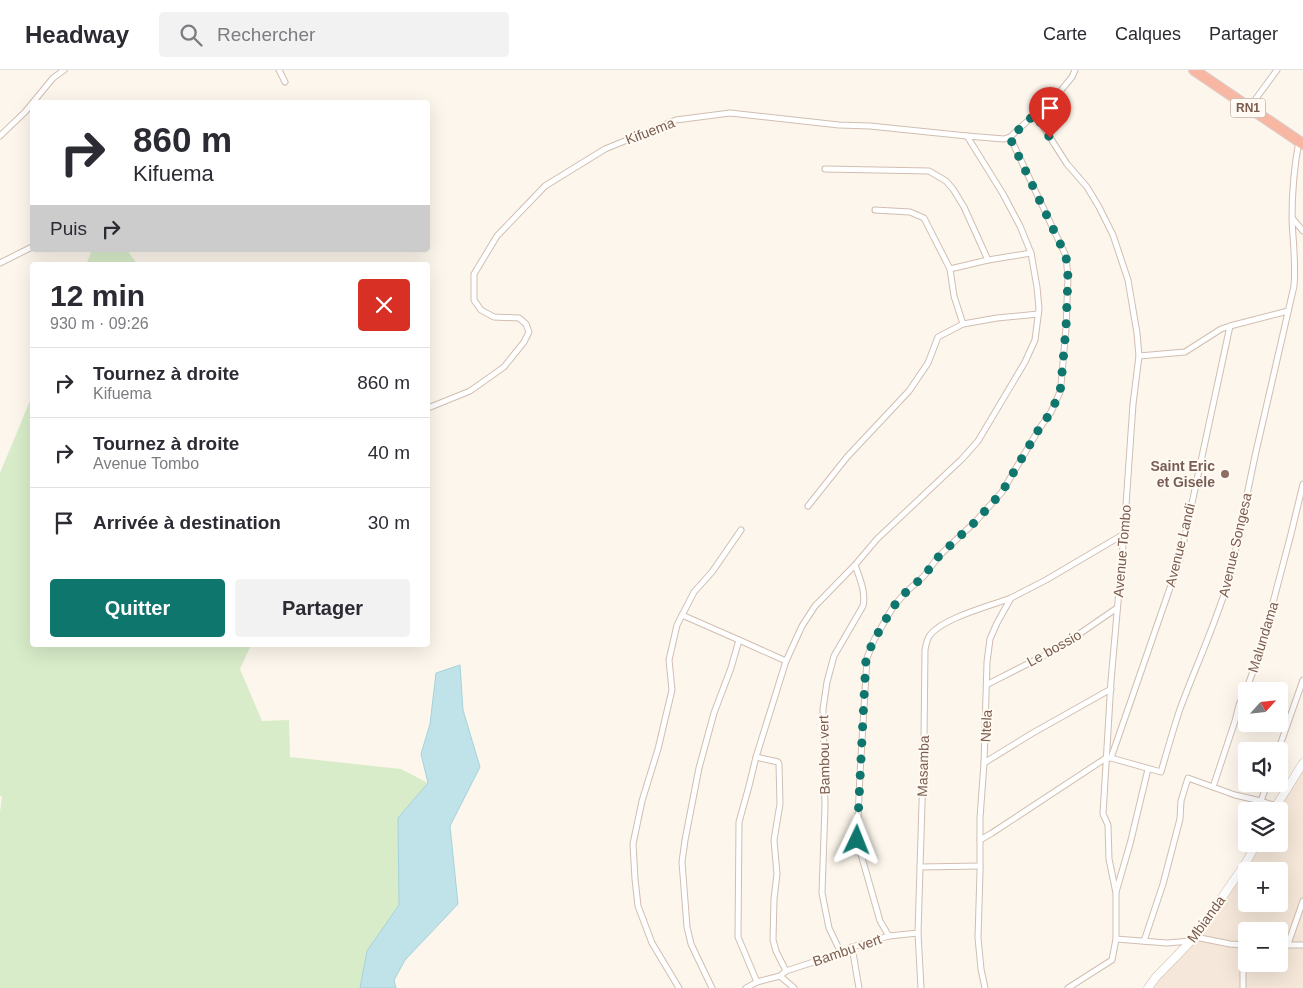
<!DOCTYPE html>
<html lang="fr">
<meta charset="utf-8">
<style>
body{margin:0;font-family:Helvetica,sans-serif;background:#f2f2f3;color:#2b2b33;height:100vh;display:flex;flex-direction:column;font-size:19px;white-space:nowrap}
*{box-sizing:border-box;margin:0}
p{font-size:16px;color:#7c7c81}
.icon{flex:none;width:28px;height:28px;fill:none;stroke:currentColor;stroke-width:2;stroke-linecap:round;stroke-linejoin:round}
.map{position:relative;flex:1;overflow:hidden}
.panel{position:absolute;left:30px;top:192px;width:400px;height:385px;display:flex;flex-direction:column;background:#fff;border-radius:5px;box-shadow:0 5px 20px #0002}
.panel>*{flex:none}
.banner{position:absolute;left:30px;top:30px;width:400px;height:152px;border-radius:5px;box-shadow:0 5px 20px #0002;background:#fff;color:#2b2b33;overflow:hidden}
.needle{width:32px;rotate:63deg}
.fabs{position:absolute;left:1238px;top:612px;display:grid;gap:10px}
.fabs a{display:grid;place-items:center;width:50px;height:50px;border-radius:5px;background:#fff;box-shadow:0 5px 20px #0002;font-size:25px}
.pin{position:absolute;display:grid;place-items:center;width:42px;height:42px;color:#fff;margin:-51px -21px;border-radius:50% 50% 50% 0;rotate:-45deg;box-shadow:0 0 5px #0007}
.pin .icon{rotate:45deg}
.me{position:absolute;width:55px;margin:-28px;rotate:2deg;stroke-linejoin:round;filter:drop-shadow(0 0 4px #0008)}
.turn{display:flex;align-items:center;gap:18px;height:105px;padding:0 20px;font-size:22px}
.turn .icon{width:65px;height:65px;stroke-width:2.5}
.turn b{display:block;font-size:35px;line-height:42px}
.then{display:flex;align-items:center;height:48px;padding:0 20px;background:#0003;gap:10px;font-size:19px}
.round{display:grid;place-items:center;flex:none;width:52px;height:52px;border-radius:5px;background:#f2f2f3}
.summary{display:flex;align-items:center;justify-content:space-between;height:85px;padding:0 20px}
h1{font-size:30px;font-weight:600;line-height:38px}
.cta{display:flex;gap:10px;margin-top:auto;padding:10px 20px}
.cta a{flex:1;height:58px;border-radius:5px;background:#0f766e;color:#fff;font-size:20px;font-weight:600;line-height:58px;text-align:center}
.cta a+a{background:#f2f2f3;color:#2b2b33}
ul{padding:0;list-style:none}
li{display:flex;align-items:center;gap:15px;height:70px;padding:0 20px;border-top:1px solid #e1e1e2}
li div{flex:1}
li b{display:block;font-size:19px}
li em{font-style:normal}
header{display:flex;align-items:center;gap:30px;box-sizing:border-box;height:70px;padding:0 25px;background:#fff;border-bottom:1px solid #e1e1e2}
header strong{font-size:24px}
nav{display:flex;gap:28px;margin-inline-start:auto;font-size:18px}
.search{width:350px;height:45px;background:#f2f2f3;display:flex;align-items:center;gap:12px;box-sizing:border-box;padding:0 18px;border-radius:5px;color:#7c7c81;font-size:19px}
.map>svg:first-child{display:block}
</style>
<header>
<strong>Headway</strong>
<div class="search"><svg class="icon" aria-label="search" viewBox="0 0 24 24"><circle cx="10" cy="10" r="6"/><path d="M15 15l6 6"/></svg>Rechercher</div>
<nav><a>Carte</a><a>Calques</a><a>Partager</a></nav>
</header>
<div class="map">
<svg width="1303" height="918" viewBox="0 0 1303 918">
<rect width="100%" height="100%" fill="#fdf6ec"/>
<path fill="#f5e8da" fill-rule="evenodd" d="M1303,693V918H1148L1192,871L1256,774H1279V741H1273ZM1246,801H1279V834H1246ZM1246,861H1279V894H1246Z"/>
<g fill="#d8ecc9">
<path d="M92,180H127L138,195H86Z"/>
<path d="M32,326V575H251L240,599L262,651L289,650L290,687L401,699L428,713L398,748L399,835L367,881L360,918H0V742L2,726H0V403Z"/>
</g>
<path fill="#bfe3e8" stroke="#a5d3da" d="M460,595L463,640L480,697L450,756L458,834L405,890L394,910L396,918H360L367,881L399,835L398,748L428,713L421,684L430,654L436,603Z"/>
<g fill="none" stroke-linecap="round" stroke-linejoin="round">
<g stroke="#d1beb0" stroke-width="7">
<g id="street">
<path d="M279,0L285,12"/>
<path d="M1249,38L1277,0"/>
<path d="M1035,44L1067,94L1087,117L1099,137L1113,165L1128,210L1137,263L1139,286L1133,334L1124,464L1111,611L1103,744L1108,755L1109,789L1116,823V869L1112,890L1068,918"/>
<path d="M0,66L25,42L53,8L64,0"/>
<path d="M825,99L929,101L946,111L953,119L964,137L988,190"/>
<path d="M875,140L910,142L924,148L950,199L954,226L963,254"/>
<path d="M1293,149L1303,161"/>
<path d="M0,193L32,177"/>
<path d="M950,199L988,190L1031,183"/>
<path d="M1139,286L1185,282L1221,259L1230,256"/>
<path d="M428,338L470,321L504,297L524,272L529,262L526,254L519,248L494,247L481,240L474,230V204L497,166L545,116L605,79L676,50L730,43L839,55L870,56L967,66L1004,69L1010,67L1035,44L1054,29L1072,7L1075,0"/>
<path d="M808,436L847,387L909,321L928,293L938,267L963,254L997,248L1038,244"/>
<path d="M682,545L739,570"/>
<path d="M988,614L1047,584L1069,571L1117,538"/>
<path d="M1279,652L1287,655"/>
<path d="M1278,681L1303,610"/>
<path d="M756,687L778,692L779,694L780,734L774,770L777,804L774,829L773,870L776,881L786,901"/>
<path d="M1111,688L1180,489L1230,256L1288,241"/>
<path d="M984,693L1031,664L1111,619"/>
<path d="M1267,714L1261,731L1276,736"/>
<path d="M1213,717L1235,651L1239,635L1248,615L1260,582L1291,464L1303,414"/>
<path d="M980,770L992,763L1106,688H1111L1161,702C1167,681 1173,660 1180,639C1197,593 1218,549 1231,502L1255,386L1294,216C1296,193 1293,172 1292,149C1292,123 1294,97 1299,71"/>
<path d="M920,797L980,796"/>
<path d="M1116,822L1130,774L1148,699"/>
<path d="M889,866L880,851L857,770L860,704L867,588L874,570L893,537L906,522L924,506L939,486L976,451L1002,422L1039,359L1051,342L1060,322L1061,315L1066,258L1068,207L1066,186L1010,67"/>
<path d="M1195,867L1230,874L1246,875"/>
<path d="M1116,869L1167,873L1191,871"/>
<path d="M1144,871L1163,814L1180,749L1181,731L1188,708L1235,725L1261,731"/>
<path d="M1288,874L1303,831"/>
<path d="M1279,875H1303"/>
<path d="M852,877L859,918"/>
<path d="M841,883L829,858L822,823L825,736L823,639L827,612L834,586L863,536C866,522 860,509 855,495"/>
<path d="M780,906L786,901L841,883L852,877L889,866L918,863"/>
<path d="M757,912L738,867L739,752L749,716L756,687L786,591L802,556L815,536L855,495L877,469L962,389L978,371L1025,292L1035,270L1039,239L1037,217L1031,183L1020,156L1003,124L967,66"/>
<path d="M679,918L652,873L638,836L635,809L633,774L642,731L658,679L672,620L669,590L677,555L694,522L712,502L741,460"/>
<path d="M712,918L691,874L687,857L682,792L685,770L699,698L714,643L731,598L739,570L786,591"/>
<path d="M746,918L757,912L780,906L794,918"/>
<path d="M921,918L918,863L924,669L925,580C926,574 927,569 930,565C943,548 990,536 1011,528"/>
<path d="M985,918L981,899L978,868L980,802V748L984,693L987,592L990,569L997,553L1011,528L1046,510L1124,464"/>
<path d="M1243,918V875"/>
</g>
</g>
<g stroke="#d6c0b0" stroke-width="9">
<g id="secondary">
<path d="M1273,741L1303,693"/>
<path d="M1148,918L1156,907L1195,867L1247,791L1256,774"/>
</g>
</g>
<g stroke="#dad1cd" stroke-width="12">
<path id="highway" d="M1194,0L1303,74"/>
</g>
<use href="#street" stroke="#fff" stroke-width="5"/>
<use href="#secondary" stroke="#fff" stroke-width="8"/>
<use href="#highway" stroke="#f7b7a3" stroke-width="10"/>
</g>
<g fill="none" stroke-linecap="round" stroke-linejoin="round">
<path stroke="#0f766e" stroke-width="9" stroke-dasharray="0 16.2" d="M857,770L866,588L874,570L893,537L906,522L924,506L939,486L976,451L1002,422L1039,359L1051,342L1060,322L1061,314L1066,258L1068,207L1066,186L1010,68L1035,44L1050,68"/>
</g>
<circle fill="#8d6e63" stroke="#fffaf3" stroke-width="2" cx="1225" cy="404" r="5"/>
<g text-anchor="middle" stroke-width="4" stroke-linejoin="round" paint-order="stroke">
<rect fill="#fffaf3" stroke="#a28b7f" stroke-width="1" x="1230.5" y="28.5" width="35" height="19" rx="4"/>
<g font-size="12" font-weight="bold" fill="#7a5c4d">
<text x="1248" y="42">RN1</text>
</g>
<g font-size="14" fill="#7a5c4d" stroke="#fffaf3">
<text transform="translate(650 61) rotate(-21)" y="5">Kifuema</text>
<text transform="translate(1180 475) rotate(-76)" y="5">Avenue Landi</text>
<text transform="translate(1235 475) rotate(-77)" y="5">Avenue Songesa</text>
<text transform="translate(1122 481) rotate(-85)" y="5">Avenue Tombo</text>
<text transform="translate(1263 567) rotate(-73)" y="5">Malundama</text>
<text transform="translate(1054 578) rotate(-29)" y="5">Le bossio</text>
<text transform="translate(986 656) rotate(-87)" y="5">Ntela</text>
<text transform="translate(824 685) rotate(-91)" y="5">Bambou vert</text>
<text transform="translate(923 696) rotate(-88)" y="5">Masamba</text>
<text transform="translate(1206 849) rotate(-54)" y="5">Mbianda</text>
<text transform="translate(847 880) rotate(-19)" y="5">Bambu vert</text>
</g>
<g font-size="14" font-weight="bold" fill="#785e54" stroke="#fffaf3" text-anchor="end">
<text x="1215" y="401">Saint Eric<tspan x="1215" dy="16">et Gisele</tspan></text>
</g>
</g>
</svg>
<div class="fabs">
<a><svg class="needle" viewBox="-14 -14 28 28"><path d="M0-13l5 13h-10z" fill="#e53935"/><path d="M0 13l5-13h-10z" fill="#7c7c81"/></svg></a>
<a><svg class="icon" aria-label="sound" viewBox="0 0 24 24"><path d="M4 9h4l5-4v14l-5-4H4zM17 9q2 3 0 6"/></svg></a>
<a><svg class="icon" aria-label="layers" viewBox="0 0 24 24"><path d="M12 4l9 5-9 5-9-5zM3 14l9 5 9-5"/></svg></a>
<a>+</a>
<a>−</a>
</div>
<div class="pin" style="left:1050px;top:68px;background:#d93025"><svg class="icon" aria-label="arrive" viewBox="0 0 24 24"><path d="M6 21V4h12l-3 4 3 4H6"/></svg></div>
<svg class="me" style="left:857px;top:770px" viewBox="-20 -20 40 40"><path d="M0-17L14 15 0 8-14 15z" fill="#0f766e" stroke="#fff" stroke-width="4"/></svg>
<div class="banner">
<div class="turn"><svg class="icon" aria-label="right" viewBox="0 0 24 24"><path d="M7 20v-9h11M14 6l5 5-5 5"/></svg><div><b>860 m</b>Kifuema</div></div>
<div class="then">Puis<svg class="icon" aria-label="right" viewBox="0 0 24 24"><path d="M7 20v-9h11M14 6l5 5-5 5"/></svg></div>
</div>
<section class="panel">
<div class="summary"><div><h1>12 min</h1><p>930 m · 09:26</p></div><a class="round" style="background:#d93025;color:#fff"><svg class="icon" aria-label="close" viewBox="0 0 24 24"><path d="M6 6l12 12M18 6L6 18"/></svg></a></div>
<ul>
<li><svg class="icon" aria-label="right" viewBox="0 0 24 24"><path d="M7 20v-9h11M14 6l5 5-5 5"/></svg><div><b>Tournez à droite</b><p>Kifuema</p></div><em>860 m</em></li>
<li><svg class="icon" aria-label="right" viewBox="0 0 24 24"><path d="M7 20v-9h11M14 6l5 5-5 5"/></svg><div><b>Tournez à droite</b><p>Avenue Tombo</p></div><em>40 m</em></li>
<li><svg class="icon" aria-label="arrive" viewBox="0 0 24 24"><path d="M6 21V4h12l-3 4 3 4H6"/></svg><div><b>Arrivée à destination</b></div><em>30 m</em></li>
</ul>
<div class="cta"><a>Quitter</a><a>Partager</a></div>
</section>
</div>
